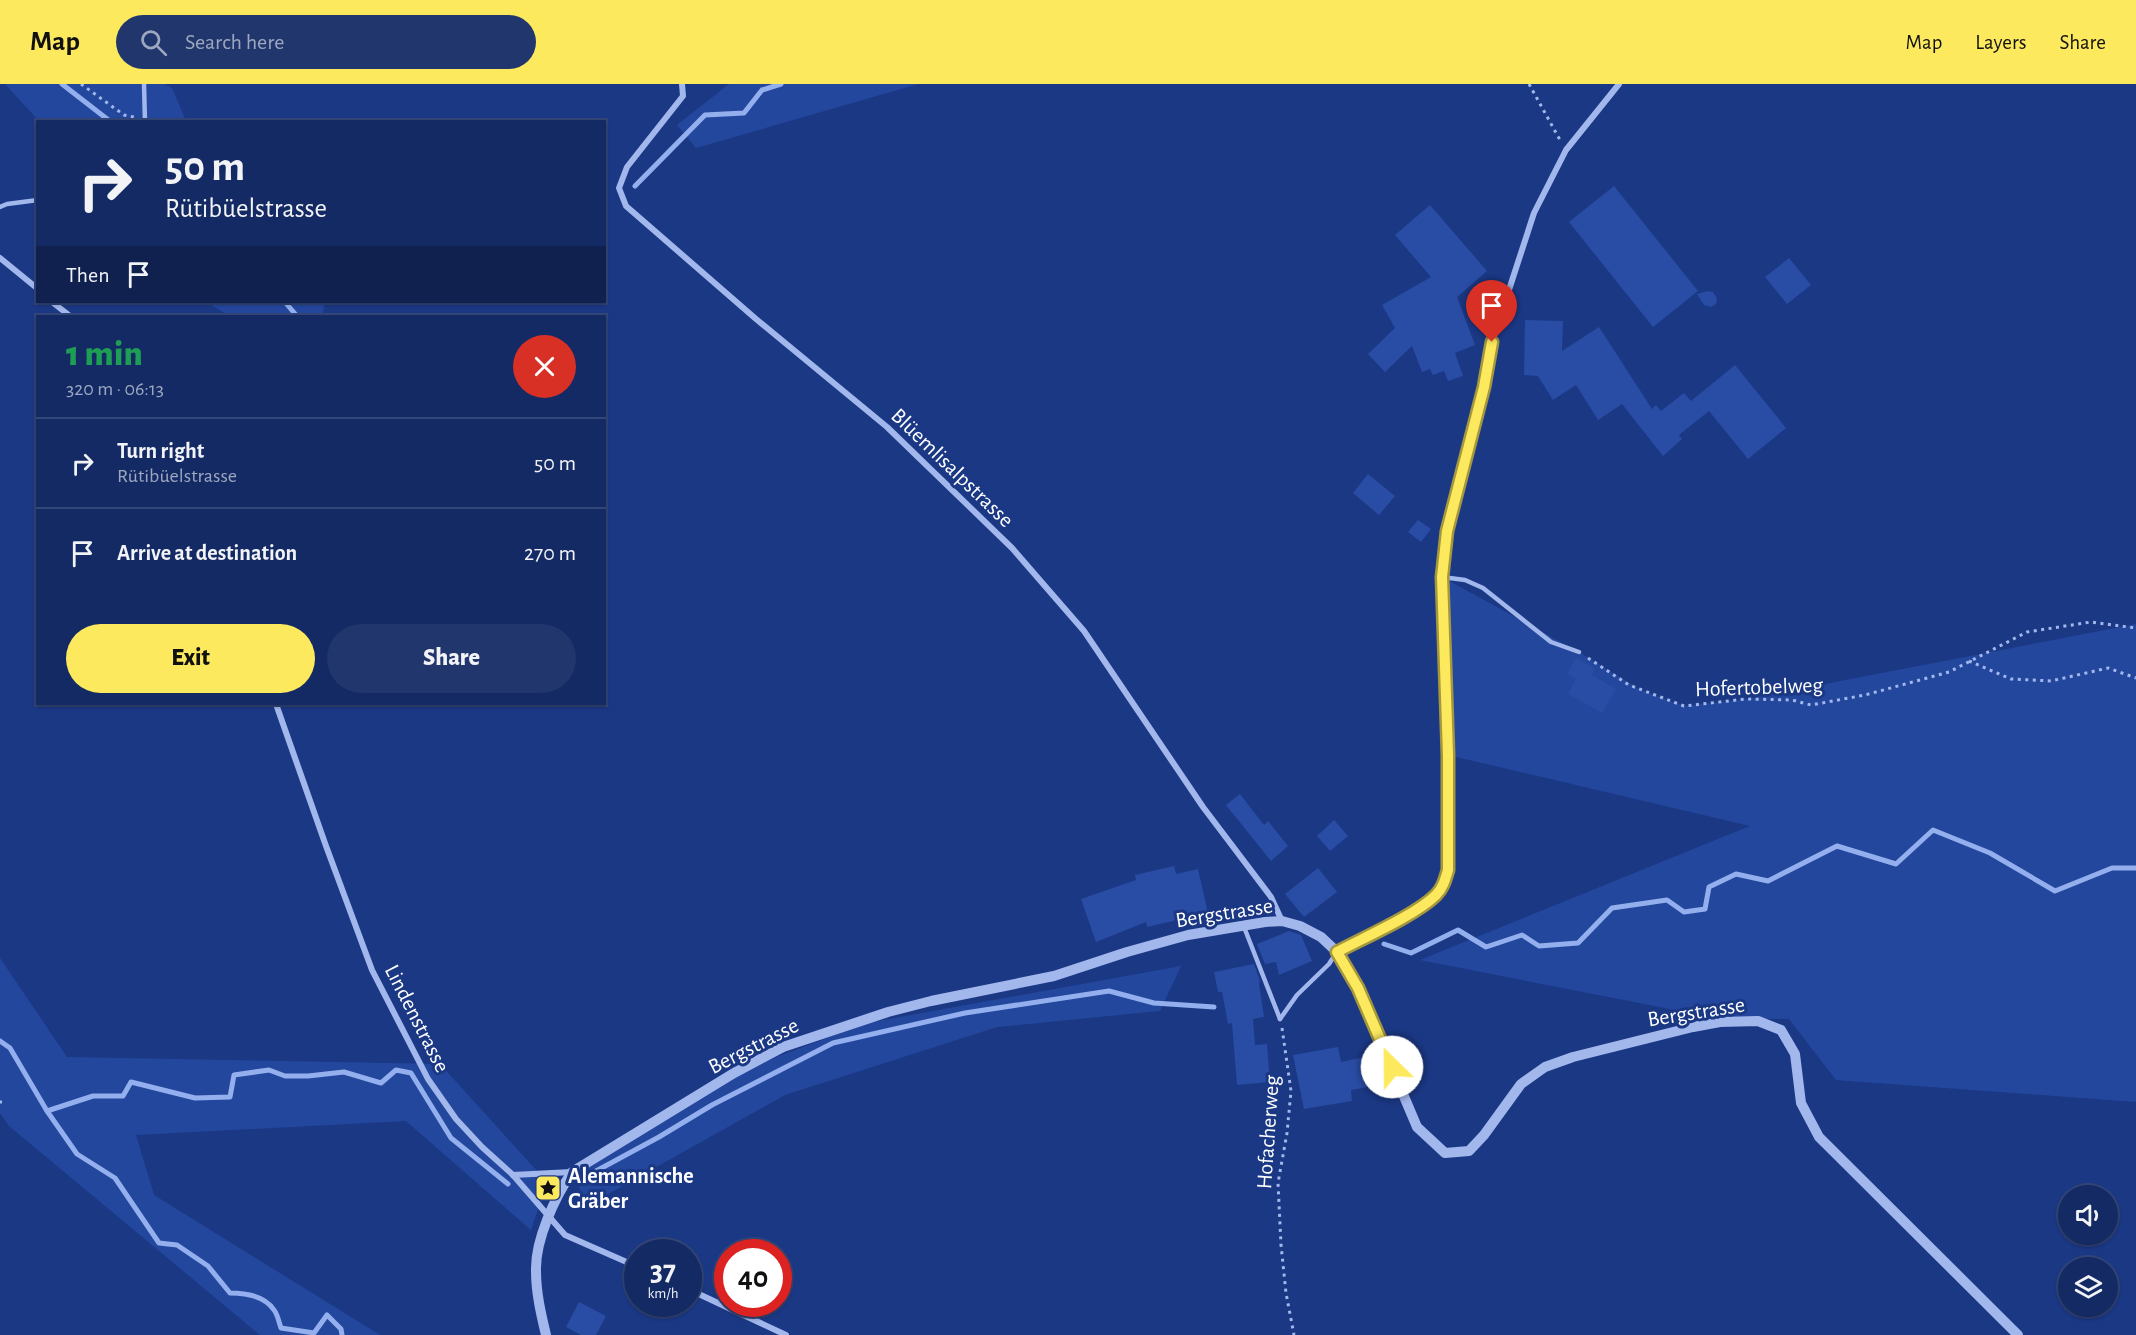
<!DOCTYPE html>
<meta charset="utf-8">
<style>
body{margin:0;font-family:"Alegreya Sans",sans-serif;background:#21366d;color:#f1f3f6;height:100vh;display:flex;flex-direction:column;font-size:22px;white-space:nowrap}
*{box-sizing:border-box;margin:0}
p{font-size:20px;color:#9da7bf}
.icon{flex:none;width:33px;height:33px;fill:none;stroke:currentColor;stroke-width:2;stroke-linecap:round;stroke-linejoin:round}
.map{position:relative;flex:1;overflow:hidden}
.side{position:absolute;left:36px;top:231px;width:570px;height:390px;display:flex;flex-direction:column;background:#142a64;border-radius:0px;box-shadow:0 2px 4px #0004,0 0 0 2px #334678}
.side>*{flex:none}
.guide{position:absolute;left:36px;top:36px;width:570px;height:183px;border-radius:0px;box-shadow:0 2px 4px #0004,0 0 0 2px #334678;background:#142a64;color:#f1f3f6;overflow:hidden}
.tools{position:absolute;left:2058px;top:1101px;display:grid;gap:12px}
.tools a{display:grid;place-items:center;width:60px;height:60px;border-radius:50%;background:#142a64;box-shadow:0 2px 4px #0004,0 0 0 2px #334678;font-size:30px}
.speed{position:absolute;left:624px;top:1155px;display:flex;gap:12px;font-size:30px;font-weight:700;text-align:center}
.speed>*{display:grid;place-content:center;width:78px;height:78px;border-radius:50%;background:#142a64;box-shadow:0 2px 4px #0004,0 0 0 2px #334678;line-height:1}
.speed small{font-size:15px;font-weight:400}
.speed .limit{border:9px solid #d22;background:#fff;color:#111}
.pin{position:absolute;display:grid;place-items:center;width:51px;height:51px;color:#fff;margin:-62px -26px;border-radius:50% 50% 50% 0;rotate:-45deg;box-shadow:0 0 6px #0007}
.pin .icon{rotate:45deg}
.me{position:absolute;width:66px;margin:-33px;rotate:337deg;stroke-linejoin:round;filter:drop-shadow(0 0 4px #0008)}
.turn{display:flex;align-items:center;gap:21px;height:126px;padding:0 30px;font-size:27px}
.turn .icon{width:78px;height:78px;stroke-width:2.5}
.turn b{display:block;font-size:42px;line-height:51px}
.then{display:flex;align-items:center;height:57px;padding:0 30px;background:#0003;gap:12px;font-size:22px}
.round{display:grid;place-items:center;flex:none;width:63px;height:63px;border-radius:32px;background:#21366d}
.summary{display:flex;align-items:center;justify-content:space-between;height:102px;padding:0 30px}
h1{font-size:36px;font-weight:800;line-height:45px;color:#1e9e55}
.button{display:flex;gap:12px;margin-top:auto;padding:12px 30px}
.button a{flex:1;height:69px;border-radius:36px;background:#fde95e;color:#111;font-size:24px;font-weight:800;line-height:69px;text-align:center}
.button a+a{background:#21366d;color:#f1f3f6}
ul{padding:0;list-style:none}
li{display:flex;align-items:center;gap:18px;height:90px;padding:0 30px;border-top:2px solid #334678}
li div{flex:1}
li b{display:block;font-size:22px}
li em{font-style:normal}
header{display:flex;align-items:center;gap:36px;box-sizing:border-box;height:84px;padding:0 30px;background:#fde95e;color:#111}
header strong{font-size:28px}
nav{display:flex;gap:33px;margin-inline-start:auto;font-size:21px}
.search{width:420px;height:54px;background:#21366d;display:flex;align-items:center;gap:15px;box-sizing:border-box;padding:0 21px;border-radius:33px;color:#9da7bf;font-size:22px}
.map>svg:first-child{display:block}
</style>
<header>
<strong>Map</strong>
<div class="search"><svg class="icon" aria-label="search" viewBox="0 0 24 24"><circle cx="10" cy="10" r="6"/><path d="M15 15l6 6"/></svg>Search here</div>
<nav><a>Map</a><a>Layers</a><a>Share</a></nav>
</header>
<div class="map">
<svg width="2136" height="1251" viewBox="0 0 2136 1251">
<rect width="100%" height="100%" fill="#1b3885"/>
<g fill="#24479e">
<path d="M5,0H164L172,4L186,37H39Z"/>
<path d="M729,0H918L696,64L677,41Z"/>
<path d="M206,218H325L322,232H230Z"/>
<path d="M1442,493L1579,568L1639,605L1684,622L1747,615L2136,540V1018L1836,996L1789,935L1716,934L1420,876L1750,742L1448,671Z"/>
<path d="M0,874L67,973L440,980L547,1098L531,1146L406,1037L136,1051L154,1111L380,1251H260L9,1042L0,1029Z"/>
<path d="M1181,882L1160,927L997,943L785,1011L601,1114L582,1119L576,1085L734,989L867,939Z"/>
</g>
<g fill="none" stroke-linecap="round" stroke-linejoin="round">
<g stroke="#94afee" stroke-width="5">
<path d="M62,0L111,38"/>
<path d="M635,102L705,31L744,29L762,6L781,0"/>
<path d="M285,218L296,231"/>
<path d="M1384,860L1411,869L1458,846L1486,863L1522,851L1539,862L1578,859L1612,824L1667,816L1684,828L1705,825L1709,803L1736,790L1768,797L1837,762L1896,780L1933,746L1990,769L2055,807L2112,784H2136"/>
<path d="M0,957L10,964L47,1027L77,1070L115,1094L159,1159L177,1161L208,1182L230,1209C246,1209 265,1212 274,1226C278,1231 279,1239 281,1244L314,1249L327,1231L341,1245L342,1251"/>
<path d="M47,1027L93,1012H123L131,998L195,1014L230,1013L234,991L269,986L285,992H308L344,988L381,999L396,986L411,989L451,1054L508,1100"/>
<path d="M585,1093L659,1053L712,1021L833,959L965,929L1109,907L1154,919L1214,923"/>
</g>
</g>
<g fill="#294ca4">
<path d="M1614,102L1698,207L1653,243L1569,138Z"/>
<path d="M1430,121L1487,187L1457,213L1475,261L1455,269L1463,292L1448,297L1444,287L1433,291L1430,285L1422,288L1412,262L1385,288L1368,270L1395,244L1382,221L1431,193L1395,151Z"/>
<path d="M1789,174L1811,201L1787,220L1765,193Z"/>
<path d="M1708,207L1713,208L1717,215L1716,220L1711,223L1704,221L1697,210Z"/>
<path d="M1525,236L1563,237L1562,267L1599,243L1652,325L1656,321L1661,327L1684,309L1691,317L1735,281L1786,344L1748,375L1709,327L1679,351L1682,355L1663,372L1622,320L1598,336L1576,301L1553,316L1538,292L1524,291Z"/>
<path d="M1368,390L1395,412L1379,431L1353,409Z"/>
<path d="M1418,436L1431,445L1421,458L1408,448Z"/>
<path d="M1576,574L1595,585L1592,591L1616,605L1602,629L1568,610L1576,595L1567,590Z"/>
<path d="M1240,710L1264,741L1268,737L1288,762L1271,777L1226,721Z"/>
<path d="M1334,736L1348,752L1330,767L1317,752Z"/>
<path d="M1174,782L1176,790L1198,785L1208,829L1147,843L1146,838L1096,858L1081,815L1136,796L1135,791Z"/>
<path d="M1318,784L1337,808L1304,833L1285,810Z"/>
<path d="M1289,847L1301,851L1312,877L1279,891L1276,878L1265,880L1257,860Z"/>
<path d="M1254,880L1260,897L1259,899L1264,933L1253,935L1255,961L1267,960L1270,998L1237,1001L1232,939L1228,940L1222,908H1218L1214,888Z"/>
<path d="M1338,963L1341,978L1374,971L1379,1001L1351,1006L1352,1017L1304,1025L1293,971Z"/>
<path d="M579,1218L606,1232L596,1251H581L566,1243Z"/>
</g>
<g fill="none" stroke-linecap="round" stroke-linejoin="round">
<g stroke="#a2b7ec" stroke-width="3" stroke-dasharray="3 4.5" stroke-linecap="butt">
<path d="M81,0L124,31L134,33"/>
<path d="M1529,0L1560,56"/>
<path d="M1588,574L1629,601L1684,622L1746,615L1792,616L1811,621L1865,611L1949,588L2027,548L2091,538L2136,544"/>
<path d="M1969,577L2011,595L2051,597L2108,584L2136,594"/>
<path d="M1282,944L1291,1007L1287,1049L1278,1099L1281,1161L1286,1209L1294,1251"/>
<path d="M0,1018H2"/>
</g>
<g stroke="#a2b7ec" stroke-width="4.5">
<path d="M144,0L145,38"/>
<path d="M0,123L7,120L38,116"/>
<path d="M1442,493L1465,496L1483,504L1551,558L1579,568"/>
<path d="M1244,843L1280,935"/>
<path d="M1280,935L1297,911L1329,880L1336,869"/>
</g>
<g stroke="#a2b7ec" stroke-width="6">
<path d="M682,0L683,12L627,83L619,104L626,122L756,235L887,343L1012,464L1084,547L1203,723L1271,813L1282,837"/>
<path d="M0,174L38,205"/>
<path d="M52,218L70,232"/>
<path d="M276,620L326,762L372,886L428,995L456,1035L482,1063L513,1091L565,1151L638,1183"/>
<path d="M1337,868C1363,854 1417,831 1436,811C1443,804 1445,796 1448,786V671L1442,493L1447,447L1484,303L1492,258L1534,129L1566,66L1619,0"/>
<path d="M513,1091L572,1088"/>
<path d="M688,1205L786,1251"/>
</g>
<path stroke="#a2b7ec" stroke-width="10" d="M546,1251C541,1230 536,1209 536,1187C535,1156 555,1113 572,1088L734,989L783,963L888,928L931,917L1054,892L1127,868L1188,851L1265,838L1282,837L1300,842L1321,853L1337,868L1358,904L1417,1043L1445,1069L1469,1067L1484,1051L1521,1000L1545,983L1573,973L1693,943L1720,938L1758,937L1781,946L1795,970L1801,1019L1819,1053L2018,1251"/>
</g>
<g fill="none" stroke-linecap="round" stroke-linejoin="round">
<g stroke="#a4973d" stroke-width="15">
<path id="route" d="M1392,983L1358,904L1337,868C1363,854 1416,831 1436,811C1443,804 1445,796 1448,786V671L1442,493L1447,447L1484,303L1492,258"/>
</g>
<use href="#route" stroke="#fde95e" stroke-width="10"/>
</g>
<defs>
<g id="sight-square" transform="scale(1.35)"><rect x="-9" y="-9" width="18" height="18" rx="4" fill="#fde95e" stroke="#1b3885"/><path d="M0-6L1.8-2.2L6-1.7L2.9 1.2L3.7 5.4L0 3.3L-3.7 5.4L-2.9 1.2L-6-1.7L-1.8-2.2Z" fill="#111"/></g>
</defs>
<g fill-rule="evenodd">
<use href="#sight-square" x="548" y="1104"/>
</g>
<g text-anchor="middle" stroke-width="6" stroke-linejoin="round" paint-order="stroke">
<g font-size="22" fill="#fff" stroke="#1b3885">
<text transform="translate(953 383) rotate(44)" y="8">Blüemlisalpstrasse</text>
<text transform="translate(1759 602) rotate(-2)" y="8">Hofertobelweg</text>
<text transform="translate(1224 828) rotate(-9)" y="8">Bergstrasse</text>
<text transform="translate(1696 927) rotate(-9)" y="8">Bergstrasse</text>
<text transform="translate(418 934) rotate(63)" y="8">Lindenstrasse</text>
<text transform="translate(753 961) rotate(-27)" y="8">Bergstrasse</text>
<text transform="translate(1267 1048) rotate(-86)" y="8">Hofacherweg</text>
</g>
<g font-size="22" font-weight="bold" fill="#fff" stroke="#1b3885" text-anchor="start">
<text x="568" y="1099">Alemannische<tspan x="568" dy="25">Gräber</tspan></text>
</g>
</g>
</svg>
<div class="tools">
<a><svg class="icon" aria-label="sound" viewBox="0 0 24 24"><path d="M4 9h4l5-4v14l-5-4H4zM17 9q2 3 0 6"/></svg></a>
<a><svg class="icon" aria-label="layers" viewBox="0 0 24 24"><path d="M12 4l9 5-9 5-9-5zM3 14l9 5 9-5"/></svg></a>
</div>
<div class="speed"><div>37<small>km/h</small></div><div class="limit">40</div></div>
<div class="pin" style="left:1492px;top:258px;background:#d93025"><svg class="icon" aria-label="arrive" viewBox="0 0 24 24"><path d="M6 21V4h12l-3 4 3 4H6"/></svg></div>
<svg class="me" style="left:1392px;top:983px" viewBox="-20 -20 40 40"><circle r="19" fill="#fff"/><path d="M0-13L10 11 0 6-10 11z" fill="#fde95e"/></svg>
<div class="guide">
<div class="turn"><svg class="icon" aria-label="right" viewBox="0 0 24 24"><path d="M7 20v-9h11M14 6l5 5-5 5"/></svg><div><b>50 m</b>Rütibüelstrasse</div></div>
<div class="then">Then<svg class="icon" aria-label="arrive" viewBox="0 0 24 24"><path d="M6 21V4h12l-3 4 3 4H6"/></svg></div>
</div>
<section class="side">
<div class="summary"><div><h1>1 min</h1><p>320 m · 06:13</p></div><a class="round" style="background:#d93025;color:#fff"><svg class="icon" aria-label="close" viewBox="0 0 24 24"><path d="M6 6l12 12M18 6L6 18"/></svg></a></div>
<ul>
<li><svg class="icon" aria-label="right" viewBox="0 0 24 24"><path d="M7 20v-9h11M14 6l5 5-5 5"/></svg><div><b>Turn right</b><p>Rütibüelstrasse</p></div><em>50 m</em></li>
<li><svg class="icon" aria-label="arrive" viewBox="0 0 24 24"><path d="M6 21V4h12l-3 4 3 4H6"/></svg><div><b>Arrive at destination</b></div><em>270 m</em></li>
</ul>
<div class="button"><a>Exit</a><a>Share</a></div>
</section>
</div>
